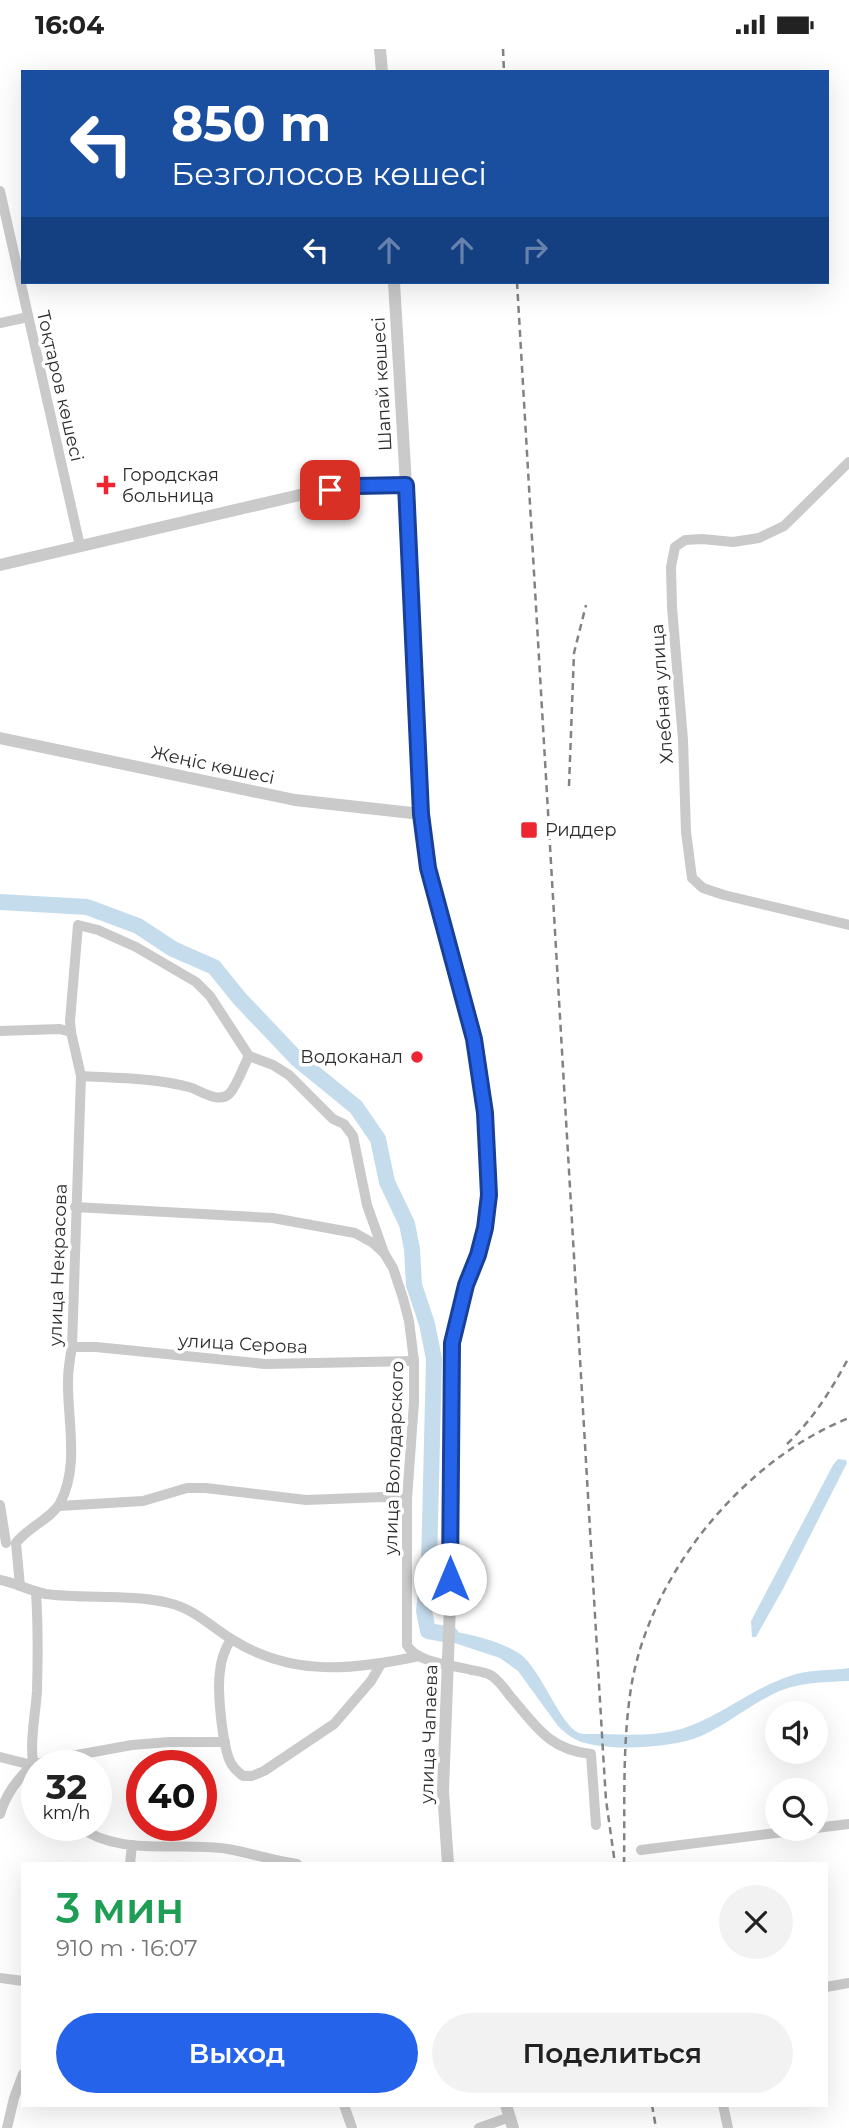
<!DOCTYPE html>
<html lang="ru">
<meta charset="utf-8">
<style>
body{margin:0;font-family:Montserrat,sans-serif;background:#f2f2f2;color:#222;height:100vh;display:flex;flex-direction:column;font-size:26px;white-space:nowrap}
*{box-sizing:border-box;margin:0}
p{font-size:23px;color:#767676}
.icon{flex:none;width:38px;height:38px;fill:none;stroke:currentColor;stroke-width:2;stroke-linecap:round;stroke-linejoin:round}
.map{position:relative;flex:1;overflow:hidden}
.sheet{position:absolute;left:21px;top:1813px;width:807px;height:245px;display:flex;flex-direction:column;background:#fff;border-radius:0px;box-shadow:0 7px 28px #0002}
.sheet>*{flex:none}
.top-card{position:absolute;left:21px;top:21px;width:808px;height:214px;border-radius:0px;box-shadow:0 7px 28px #0002;background:#1a4fa0;color:#fff;overflow:hidden}
.fabs{position:absolute;left:765px;top:1652px;display:grid;gap:14px}
.fabs a{display:grid;place-items:center;width:63px;height:63px;border-radius:50%;background:#fff;box-shadow:0 7px 28px #0002;font-size:35px}
.speed{position:absolute;left:21px;top:1701px;display:flex;gap:14px;font-size:35px;font-weight:700;text-align:center}
.speed>*{display:grid;place-content:center;width:91px;height:91px;border-radius:50%;background:#fff;box-shadow:0 7px 28px #0002;line-height:1}
.speed small{font-size:18px;font-weight:400}
.speed .limit{border:10px solid #d22;background:#fff;color:#111}
.pin{position:absolute;display:grid;place-items:center;width:60px;height:60px;color:#fff;margin:-30px;border-radius:14px;box-shadow:0 4px 10px #0006}
.me{position:absolute;width:77px;margin:-38px;rotate:0deg;stroke-linejoin:round;filter:drop-shadow(0 0 5px #0008)}
.turn{display:flex;align-items:center;gap:24px;height:147px;padding:0 35px;font-size:32px}
.turn .icon{width:91px;height:91px;stroke-width:2.5}
.turn b{display:block;font-size:49px;line-height:60px}
.lanes{display:flex;align-items:center;height:66px;padding:0 35px;background:#0003;justify-content:center;gap:35px;direction:ltr}
.lanes .off{opacity:.35}
.round{display:grid;place-items:center;flex:none;width:74px;height:74px;border-radius:37px;background:#f2f2f2}
.summary{display:flex;align-items:center;justify-content:space-between;height:119px;padding:0 35px}
h1{font-size:42px;font-weight:600;line-height:52px;color:#1e9e55}
.action{display:flex;gap:14px;margin-top:auto;padding:14px 35px}
.action a{flex:1;height:80px;border-radius:42px;background:#2563eb;color:#fff;font-size:28px;font-weight:600;line-height:80px;text-align:center}
.action a+a{background:#f2f2f2;color:#222}
.status{display:flex;justify-content:space-between;align-items:center;height:49px;padding:0 35px;background:#fff;direction:ltr}
.status svg{height:19px;fill:currentColor}
.map>svg:first-child{display:block}
</style>
<div class="status"><b>16:04</b><svg viewBox="0 0 49 12"><path d="M0 12V9h3v3zM5 12V6h3v6zM10 12V3h3v9zM15 12V0h3v12zM26 1h20v11H26zM47 4h2v5h-2z"/></svg></div>
<div class="map">
<svg width="849" height="2079" viewBox="0 0 849 2079">
<rect width="100%" height="100%" fill="#fff"/>
<g fill="#c5dced">
<path d="M838,1410L846,1411L847,1414L783,1540L756,1588H752L751,1572L833,1416Z"/>
<path d="M431,1578C460,1584 494,1588 520,1605C541,1620 560,1676 579,1684C582,1685 586,1685 590,1685C618,1685 650,1688 677,1681C716,1671 750,1640 790,1627C809,1620 829,1622 849,1619V1632C828,1633 805,1633 785,1640C755,1651 731,1674 701,1687C673,1699 614,1702 585,1694C575,1692 565,1684 558,1677L518,1622L500,1609L430,1586Z"/>
</g>
<g fill="none" stroke-linecap="round" stroke-linejoin="round">
<path stroke="#c5dced" stroke-width="16" d="M0,853L87,858L138,877L173,900L214,918L240,950L297,1010L356,1058L378,1090L387,1133L407,1175L412,1200L414,1236L427,1275L434,1310L429,1515L424,1562L428,1582L451,1586"/>
<g stroke="#cacaca" stroke-width="10">
<path d="M0,142L80,497"/>
<path d="M0,274L28,268"/>
<path d="M849,413L784,477L759,489L733,493L702,490L685,491L675,498L671,518L672,558L683,691L686,783L692,829L703,839L724,846L849,876"/>
<path d="M0,982L60,980L71,983"/>
<path d="M81,1027C116,1029 154,1029 189,1038C200,1041 218,1055 229,1045C236,1039 244,1016 249,1007"/>
<path d="M75,1158L273,1169L355,1184L373,1194L384,1204L393,1219L403,1249L409,1272L414,1312V1353L407,1450V1596C416,1614 453,1616 471,1621C478,1622 486,1623 492,1627C499,1632 505,1640 510,1647C536,1677 549,1701 591,1705L596,1776"/>
<path d="M72,1298H96L265,1315L414,1312"/>
<path d="M0,1456L6,1494"/>
<path d="M59,1457L143,1452L187,1439H206L306,1451L382,1448L407,1450"/>
<path d="M0,1531C16,1534 30,1542 46,1545C85,1550 131,1545 169,1554C195,1560 211,1578 233,1591C292,1628 354,1621 419,1607"/>
<path d="M20,1537L16,1494C27,1479 52,1469 60,1454C80,1417 67,1370 68,1331C68,1320 70,1309 72,1298L81,1027L71,983L70,972L78,876L98,881L136,898L196,933L210,947L249,1007L273,1016L289,1026L333,1070L344,1075L353,1087L367,1156L384,1204"/>
<path d="M36,1543C38,1576 38,1609 37,1642C35,1672 27,1701 37,1730"/>
<path d="M231,1590C225,1600 221,1610 220,1622C217,1641 222,1691 229,1710C232,1718 237,1722 243,1727H252L264,1722L334,1675L371,1632L381,1615"/>
<path d="M0,1708L32,1716L55,1710L132,1696L169,1693H225"/>
<path d="M0,1765C6,1745 17,1731 32,1716"/>
<path d="M76,1776C121,1809 176,1792 228,1800C251,1804 274,1812 297,1815"/>
<path d="M816,1779L849,1775"/>
<path d="M641,1801L808,1780"/>
<path d="M130,1815L132,1796"/>
<path d="M0,1929L23,1932"/>
<path d="M826,1938L849,1934"/>
<path d="M344,2056L352,2079"/>
<path d="M723,2056L728,2079"/>
<path d="M7,2079L14,2049L23,2025"/>
<path d="M479,2079L510,2068"/>
</g>
<g stroke="#cacaca" stroke-width="12">
<path d="M380,0L382,23"/>
<path d="M394,233L406,436L421,765L428,819L474,990L485,1064L489,1146L485,1179L458,1264L452,1294L450,1556L443,1742L448,1815"/>
<path d="M0,516L304,445L356,437L406,436"/>
<path d="M0,689L295,751L421,765"/>
<path d="M506,2056L513,2079"/>
</g>
<g stroke="#828282" stroke-width="2.5" stroke-dasharray="7 5" stroke-linecap="butt">
<path d="M503,0L504,23"/>
<path d="M517,233L603,1703L606,1751L615,1815"/>
<path d="M569,737L574,604L586,556"/>
<path d="M787,1395C814,1369 832,1340 849,1308"/>
<path d="M624,1815C625,1757 622,1697 631,1639C649,1526 743,1411 849,1369"/>
<path d="M652,2056L656,2079"/>
</g>
</g>
<g fill="none" stroke-linecap="round" stroke-linejoin="round">
<g stroke="#184099" stroke-width="18">
<path id="route" d="M330,441L356,437L406,436L421,765L428,819L474,990L485,1064L489,1146L485,1179L478,1206L466,1236L452,1294L450,1530"/>
</g>
<use href="#route" stroke="#2563eb" stroke-width="12"/>
</g>
<g fill="#ed2631" stroke="#fff" stroke-width="2.5">
<path d="M102.5 425.5h7v7h7v7h-7v7h-7v-7h-7v-7h7z"/>
<rect x="520" y="772" width="18" height="18" rx="3.5"/>
<circle cx="417" cy="1008" r="7"/>
</g>
<g text-anchor="middle" stroke-width="7" stroke-linejoin="round" paint-order="stroke">
<g font-size="18" fill="#2d2d2d" stroke="#fff">
<text transform="translate(382 335) rotate(-93)" y="6">Шапай көшесі</text>
<text transform="translate(60 337) rotate(77)" y="6">Тоқтаров көшесі</text>
<text transform="translate(662 645) rotate(-94)" y="6">Хлебная улица</text>
<text transform="translate(213 716) rotate(12)" y="6">Жеңіс көшесі</text>
<text transform="translate(58 1216) rotate(-88)" y="6">улица Некрасова</text>
<text transform="translate(243 1295) rotate(3)" y="6">улица Серова</text>
<text transform="translate(394 1409) rotate(-88)" y="6">улица Володарского</text>
<text transform="translate(429 1685) rotate(-88)" y="6">улица Чапаева</text>
</g>
<g font-size="18" fill="#2d2d2d" stroke="#fff" text-anchor="start">
<text x="122" y="432">Городская<tspan x="122" dy="21">больница</tspan></text>
<text x="545" y="787">Риддер</text>
<text x="403" y="1014" text-anchor="end">Водоканал</text>
</g>
</g>
</svg>
<div class="fabs">
<a><svg class="icon" aria-label="sound" viewBox="0 0 24 24"><path d="M4 9h4l5-4v14l-5-4H4zM17 9q2 3 0 6"/></svg></a>
<a><svg class="icon" aria-label="search" viewBox="0 0 24 24"><circle cx="10" cy="10" r="6"/><path d="M15 15l6 6"/></svg></a>
</div>
<div class="speed"><div>32<small>km/h</small></div><div class="limit">40</div></div>
<div class="pin" style="left:330px;top:441px;background:#d93025"><svg class="icon" aria-label="arrive" viewBox="0 0 24 24"><path d="M6 21V4h12l-3 4 3 4H6"/></svg></div>
<svg class="me" style="left:450px;top:1530px" viewBox="-20 -20 40 40"><circle r="19" fill="#fff"/><path d="M0-13L10 11 0 6-10 11z" fill="#2563eb"/></svg>
<div class="top-card">
<div class="turn"><svg class="icon" aria-label="left" viewBox="0 0 24 24"><path d="M17 20v-9H6M10 6l-5 5 5 5"/></svg><div><b>850 m</b>Безголосов көшесі</div></div>
<div class="lanes"><svg class="icon" aria-label="left" viewBox="0 0 24 24"><path d="M17 20v-9H6M10 6l-5 5 5 5"/></svg><svg class="icon off" aria-label="ahead" viewBox="0 0 24 24"><path d="M12 20V5M6 11l6-6 6 6"/></svg><svg class="icon off" aria-label="ahead" viewBox="0 0 24 24"><path d="M12 20V5M6 11l6-6 6 6"/></svg><svg class="icon off" aria-label="right" viewBox="0 0 24 24"><path d="M7 20v-9h11M14 6l5 5-5 5"/></svg></div>
</div>
<section class="sheet">
<div class="summary"><div><h1>3 мин</h1><p>910 m · 16:07</p></div><a class="round"><svg class="icon" aria-label="close" viewBox="0 0 24 24"><path d="M6 6l12 12M18 6L6 18"/></svg></a></div>
<div class="action"><a>Выход</a><a>Поделиться</a></div>
</section>
</div>
